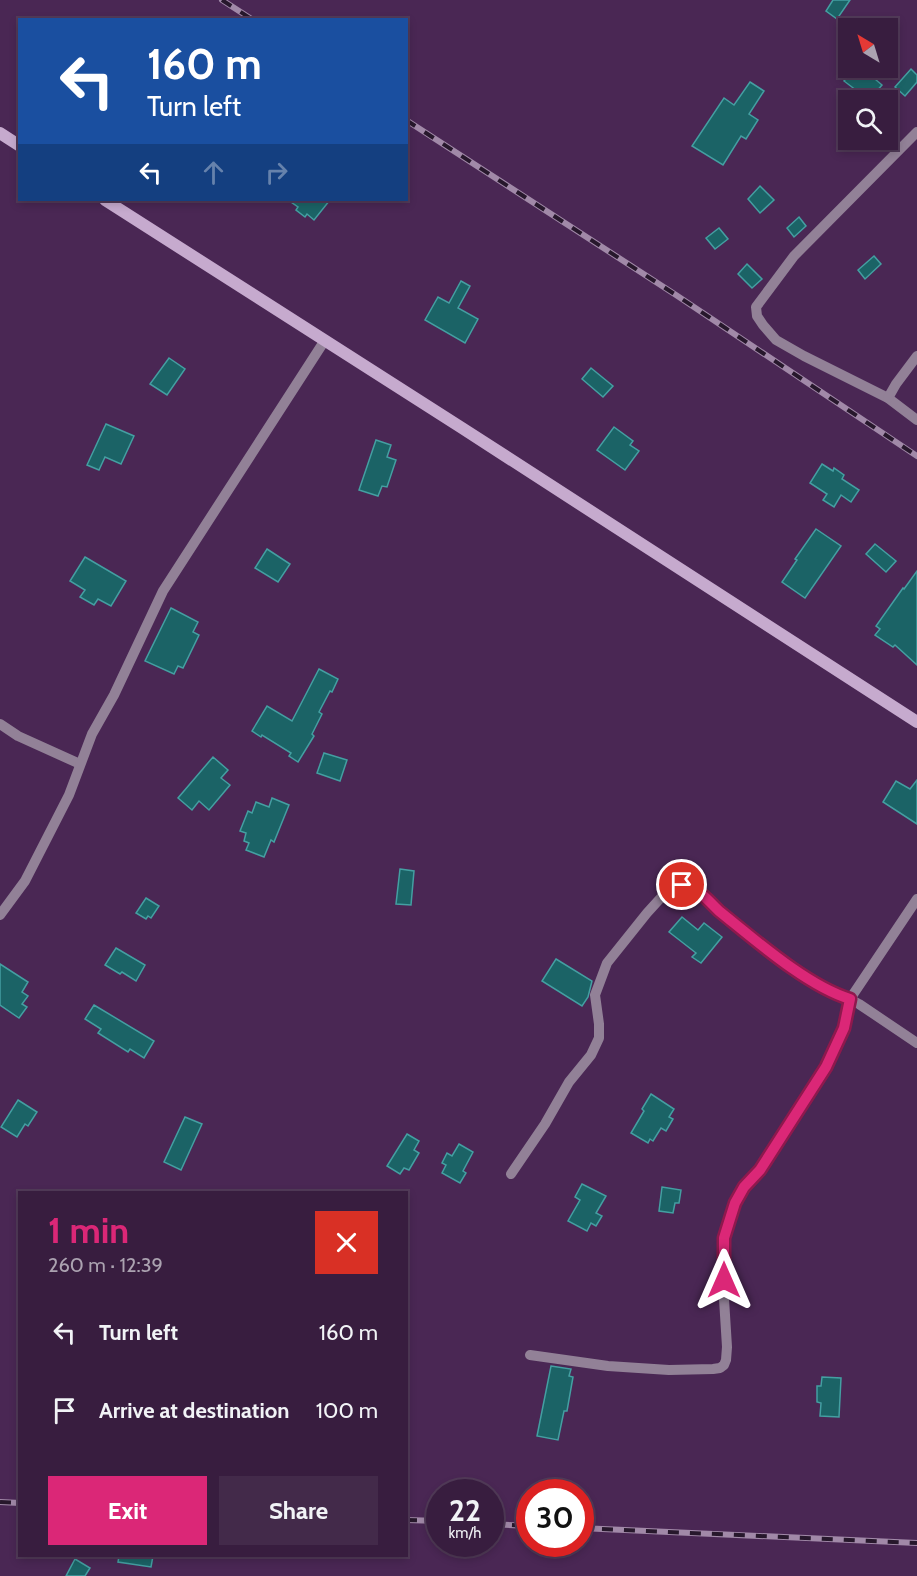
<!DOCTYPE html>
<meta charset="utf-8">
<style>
body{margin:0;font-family:Cabin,sans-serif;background:#432a4a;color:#f1f3f6;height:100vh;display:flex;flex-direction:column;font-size:22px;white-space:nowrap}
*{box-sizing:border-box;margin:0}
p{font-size:20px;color:#aba2b0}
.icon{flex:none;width:33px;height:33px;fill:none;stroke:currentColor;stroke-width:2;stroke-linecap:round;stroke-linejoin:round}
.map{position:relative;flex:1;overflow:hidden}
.side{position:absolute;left:18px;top:1191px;width:390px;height:366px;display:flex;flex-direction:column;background:#381d3f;border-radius:0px;box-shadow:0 3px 9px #0003,0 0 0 2px #523b59}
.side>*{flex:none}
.banner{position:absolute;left:18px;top:18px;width:390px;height:183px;border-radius:0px;box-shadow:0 3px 9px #0003,0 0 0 2px #523b59;background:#1a4fa0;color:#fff;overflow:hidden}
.needle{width:39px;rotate:322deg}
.controls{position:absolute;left:838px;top:18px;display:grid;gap:12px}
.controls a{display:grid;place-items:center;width:60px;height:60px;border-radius:0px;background:#381d3f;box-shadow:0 3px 9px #0003,0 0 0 2px #523b59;font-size:30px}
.speed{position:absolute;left:426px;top:1479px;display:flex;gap:12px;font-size:30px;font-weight:700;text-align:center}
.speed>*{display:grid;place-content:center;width:78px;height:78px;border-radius:50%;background:#381d3f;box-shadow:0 3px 9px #0003,0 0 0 2px #523b59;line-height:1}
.speed small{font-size:15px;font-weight:400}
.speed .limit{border:9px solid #d22;background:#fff;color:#111}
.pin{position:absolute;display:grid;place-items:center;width:51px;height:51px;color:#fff;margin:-26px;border:3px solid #fff;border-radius:50%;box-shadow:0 2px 6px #0007}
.me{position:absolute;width:66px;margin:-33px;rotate:0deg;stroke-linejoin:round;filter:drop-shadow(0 0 4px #0008)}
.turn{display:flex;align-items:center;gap:21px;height:126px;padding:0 30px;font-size:27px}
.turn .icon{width:78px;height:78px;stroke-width:2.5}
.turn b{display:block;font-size:42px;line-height:51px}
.lanes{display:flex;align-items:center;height:57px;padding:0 30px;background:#0003;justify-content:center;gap:30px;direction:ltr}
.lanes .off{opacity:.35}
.round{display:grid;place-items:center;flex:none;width:63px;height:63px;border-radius:0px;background:#432a4a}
.headline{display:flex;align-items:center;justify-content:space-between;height:102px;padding:0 30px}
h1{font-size:36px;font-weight:700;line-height:45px;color:#db2777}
.button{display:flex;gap:12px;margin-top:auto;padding:12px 30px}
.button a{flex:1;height:69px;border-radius:0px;background:#db2777;color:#fff;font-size:24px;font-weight:700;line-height:69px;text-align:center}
.button a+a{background:#432a4a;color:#f1f3f6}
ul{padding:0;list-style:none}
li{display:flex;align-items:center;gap:18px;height:78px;padding:0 30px}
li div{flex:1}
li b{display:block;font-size:22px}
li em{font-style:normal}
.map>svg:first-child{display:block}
</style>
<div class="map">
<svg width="917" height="1576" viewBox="0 0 917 1576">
<rect width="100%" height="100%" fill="#4a2754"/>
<g fill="#1b6366" stroke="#449fa2" stroke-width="1.5">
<path d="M833,0H850L837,19L826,11Z"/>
<path d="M855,68H862L882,85L869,100L844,81Z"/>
<path d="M911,69L917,75V82L905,96L895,87Z"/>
<path d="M750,82L764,91L749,114L758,120L746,139L741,136L723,165L692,146L724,98L734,105Z"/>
<path d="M760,186L774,200L760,213L748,199Z"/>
<path d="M288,200H330L314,220L307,214L305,217L296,210L298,207Z"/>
<path d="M799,217L806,226L794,237L787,228Z"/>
<path d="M719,228L728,239L715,249L706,238Z"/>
<path d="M874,256L881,264L865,279L858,270Z"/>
<path d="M747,264L762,279L752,288L738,274Z"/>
<path d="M461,281L470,286L458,308L478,319L465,343L425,320L438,297L449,303Z"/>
<path d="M169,358L185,369L167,395L150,384Z"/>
<path d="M591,368L613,386L603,397L582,379Z"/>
<path d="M106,424L134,436L121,464L105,457L99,470L87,465Z"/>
<path d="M614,427L633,441L630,445L639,451L625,470L597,450Z"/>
<path d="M376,440L391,445L387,457L396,460L387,487L382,486L378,496L359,490Z"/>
<path d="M822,464L833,471L834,468L844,475L842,479L859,490L851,502L841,495L834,507L823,500L827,494L810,483Z"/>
<path d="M816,529L841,546L805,598L782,582L797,560L795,559Z"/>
<path d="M875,544L896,561L886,572L866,554Z"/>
<path d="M267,549L290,564L278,582L255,568Z"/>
<path d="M85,557L126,581L111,606L98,599L94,605L80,597L85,590L70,581Z"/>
<path d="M917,571V665L895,645L893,647L875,635L880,629L876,626L903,588L904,589Z"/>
<path d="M171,608L198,622L193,632L199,635L183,668L178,666L174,674L145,661Z"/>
<path d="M319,669L338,679L332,692L330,691L319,712L322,714L312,734L314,736L298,762L289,756L291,753L262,735L261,737L252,731L267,706L292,721Z"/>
<path d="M324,753L347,760L340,781L317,773Z"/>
<path d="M213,757L228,770L221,778L230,785L209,810L199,801L192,810L178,798Z"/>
<path d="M917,780V824L883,802L896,781L910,789Z"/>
<path d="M272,798L289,805L274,842L271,840L264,857L246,850L249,843L244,841L246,833L240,831L248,811L252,813L256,802L269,807Z"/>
<path d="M400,869L414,871L411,905L396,904Z"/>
<path d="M146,898L159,906L151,918L148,916L146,919L136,913Z"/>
<path d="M682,917L698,930L704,923L722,937L701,963L692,957L696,953L669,932Z"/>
<path d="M116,948L145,965L136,981L122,972L120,974L105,965Z"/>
<path d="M556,959L592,981L588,997L582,1006L542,981Z"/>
<path d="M0,964L28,982L22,992L28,996L22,1004L27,1007L19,1018L0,1005Z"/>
<path d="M94,1005L154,1041L144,1058L130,1049L128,1052L98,1033L101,1029L85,1019Z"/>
<path d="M651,1094L674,1109L669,1117L673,1119L666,1131L661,1128L653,1141L650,1139L648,1143L631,1133L644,1111L642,1109Z"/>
<path d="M18,1100L37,1112L28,1126L25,1124L17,1137L1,1127Z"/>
<path d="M185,1117L202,1124L181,1170L164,1162Z"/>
<path d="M407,1134L419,1141L414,1150L419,1153L409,1170L404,1168L400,1174L387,1166Z"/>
<path d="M459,1144L473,1152L463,1171L466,1173L460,1183L442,1173L446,1165L442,1163L447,1153L452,1156Z"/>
<path d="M582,1184L606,1196L596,1213L602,1216L596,1226L591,1223L587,1231L568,1221L580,1200L575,1197Z"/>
<path d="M662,1187L681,1190L679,1203H675L673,1213L659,1211Z"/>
<path d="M551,1366L571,1369L569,1376L573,1377L567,1411H564L558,1440L537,1436Z"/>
<path d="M822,1377L841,1378L839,1417L820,1416L821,1403L817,1402V1386H821Z"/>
<path d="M119,1556H153L151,1567L118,1562Z"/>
<path d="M75,1559L90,1568L85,1576H66Z"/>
</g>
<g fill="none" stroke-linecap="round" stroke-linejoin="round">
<g stroke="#928197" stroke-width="10">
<path d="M917,132L794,256L756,307L757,316L763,325L776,340L804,356L888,398L917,420"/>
<path d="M888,398L896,384L917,356"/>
<path d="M0,724L18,736L80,764"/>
<path d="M0,915L25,881L69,795L92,734L114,695L163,591L325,340"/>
<path d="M511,1174L545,1124L569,1082L591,1055L599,1038V1024L595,995L607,963L647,913L667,891L682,885L694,887L718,910L806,977L838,995L850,999L859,1004L917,1043"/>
<path d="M530,1355L608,1366L669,1370L713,1369L720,1368L724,1365L726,1360L727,1347L724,1299V1238L735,1203L744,1187L760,1170L826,1067L844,1028L850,999L917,899"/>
</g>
<g stroke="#c6aace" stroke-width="12">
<path d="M0,133L20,146"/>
<path d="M105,200L462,428L917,722"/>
</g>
<g stroke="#a189a8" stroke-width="6">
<g id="rail">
<path d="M222,0L253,20"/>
<path d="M406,120L676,295L917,456"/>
<path d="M0,1502L20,1503"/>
<path d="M406,1520L440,1521"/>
<path d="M490,1524L530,1526"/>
<path d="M580,1528L917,1543"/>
</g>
</g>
<use href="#rail" stroke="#27182c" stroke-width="4" stroke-dasharray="11" stroke-linecap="butt"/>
</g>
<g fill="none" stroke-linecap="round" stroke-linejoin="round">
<g stroke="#8e194d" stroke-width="15">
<path id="route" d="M682,885C700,888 706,899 719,911C754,939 807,986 850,999L844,1028L826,1067L760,1170L744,1187L735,1203L724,1238V1280"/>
</g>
<use href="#route" stroke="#db2777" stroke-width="10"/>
</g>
</svg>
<div class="controls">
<a><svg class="needle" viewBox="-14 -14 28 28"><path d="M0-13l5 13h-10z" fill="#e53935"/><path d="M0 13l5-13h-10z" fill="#aba2b0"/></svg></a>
<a><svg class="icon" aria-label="search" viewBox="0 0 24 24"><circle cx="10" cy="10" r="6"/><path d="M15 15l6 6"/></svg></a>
</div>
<div class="speed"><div>22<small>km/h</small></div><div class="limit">30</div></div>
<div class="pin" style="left:682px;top:885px;background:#d93025"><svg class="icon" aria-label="arrive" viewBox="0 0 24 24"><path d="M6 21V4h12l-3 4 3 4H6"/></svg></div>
<svg class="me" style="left:724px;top:1280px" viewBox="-20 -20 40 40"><path d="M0-17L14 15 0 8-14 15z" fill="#db2777" stroke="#fff" stroke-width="4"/></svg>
<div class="banner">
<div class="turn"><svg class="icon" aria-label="left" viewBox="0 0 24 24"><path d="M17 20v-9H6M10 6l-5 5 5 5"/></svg><div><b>160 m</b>Turn left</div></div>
<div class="lanes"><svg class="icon" aria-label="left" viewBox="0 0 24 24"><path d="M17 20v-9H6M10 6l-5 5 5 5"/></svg><svg class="icon off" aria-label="ahead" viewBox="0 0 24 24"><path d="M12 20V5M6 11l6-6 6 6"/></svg><svg class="icon off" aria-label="right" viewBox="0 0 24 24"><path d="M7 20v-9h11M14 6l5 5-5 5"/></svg></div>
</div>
<section class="side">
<div class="headline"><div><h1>1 min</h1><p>260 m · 12:39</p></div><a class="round" style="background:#d93025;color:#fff"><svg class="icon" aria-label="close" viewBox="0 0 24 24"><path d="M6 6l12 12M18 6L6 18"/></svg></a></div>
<ul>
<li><svg class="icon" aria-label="left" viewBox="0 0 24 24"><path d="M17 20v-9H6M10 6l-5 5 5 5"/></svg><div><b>Turn left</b></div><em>160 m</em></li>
<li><svg class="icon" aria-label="arrive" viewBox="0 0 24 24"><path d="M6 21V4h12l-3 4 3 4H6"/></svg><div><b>Arrive at destination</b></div><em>100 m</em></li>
</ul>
<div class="button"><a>Exit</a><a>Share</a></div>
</section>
</div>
